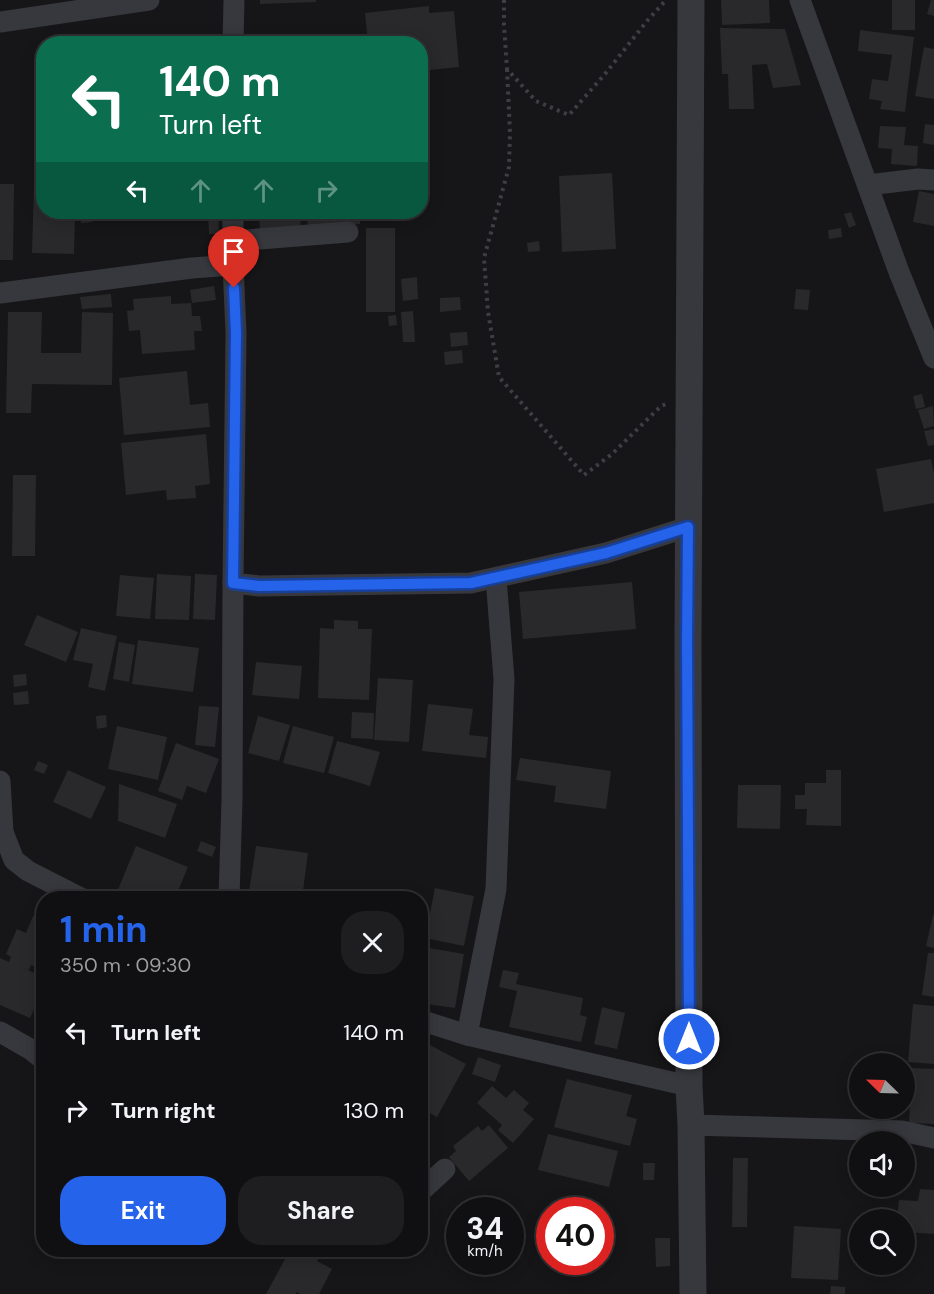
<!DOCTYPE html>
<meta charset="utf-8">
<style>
body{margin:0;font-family:"DM Sans",sans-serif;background:#1e1e20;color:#f1f3f6;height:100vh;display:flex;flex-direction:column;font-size:22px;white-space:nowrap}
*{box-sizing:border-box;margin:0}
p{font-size:20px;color:#9c9d9f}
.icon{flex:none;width:33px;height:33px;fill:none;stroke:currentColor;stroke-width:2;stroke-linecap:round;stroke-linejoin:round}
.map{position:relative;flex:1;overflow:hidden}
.sheet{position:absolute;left:36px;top:891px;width:392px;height:366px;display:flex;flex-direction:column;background:#101012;border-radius:24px;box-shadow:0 3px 15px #0003,0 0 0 2px #303032}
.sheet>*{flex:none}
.guide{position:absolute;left:36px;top:36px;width:392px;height:183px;border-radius:24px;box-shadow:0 3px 15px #0003,0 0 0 2px #303032;background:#0b6e4f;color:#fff;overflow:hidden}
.needle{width:39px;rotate:293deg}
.controls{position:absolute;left:849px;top:1053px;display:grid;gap:12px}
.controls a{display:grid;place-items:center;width:66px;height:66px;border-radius:50%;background:#101012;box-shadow:0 3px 15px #0003,0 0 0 2px #303032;font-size:30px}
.speed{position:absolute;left:446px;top:1197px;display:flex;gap:12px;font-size:30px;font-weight:700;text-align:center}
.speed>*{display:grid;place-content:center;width:78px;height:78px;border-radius:50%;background:#101012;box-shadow:0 3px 15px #0003,0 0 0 2px #303032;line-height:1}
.speed small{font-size:15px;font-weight:400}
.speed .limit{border:9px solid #d22;background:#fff;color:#111}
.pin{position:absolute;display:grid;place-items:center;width:51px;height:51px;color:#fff;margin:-62px -26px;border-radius:50% 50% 50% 0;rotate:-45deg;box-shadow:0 0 6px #0007}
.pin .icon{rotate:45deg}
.me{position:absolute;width:66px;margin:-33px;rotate:0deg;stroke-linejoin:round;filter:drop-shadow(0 0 4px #0008)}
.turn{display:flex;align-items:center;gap:21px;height:126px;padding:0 24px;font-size:27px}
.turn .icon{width:78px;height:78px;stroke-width:2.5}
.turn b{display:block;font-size:42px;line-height:51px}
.lanes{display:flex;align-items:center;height:57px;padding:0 24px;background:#0003;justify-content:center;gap:30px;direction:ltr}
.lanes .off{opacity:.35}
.round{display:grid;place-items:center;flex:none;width:63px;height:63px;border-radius:24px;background:#1e1e20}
.overview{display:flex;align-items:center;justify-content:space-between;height:102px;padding:0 24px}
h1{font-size:36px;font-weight:700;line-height:45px;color:#2563eb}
.primary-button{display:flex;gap:12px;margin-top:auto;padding:12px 24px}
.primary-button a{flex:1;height:69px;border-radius:24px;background:#2563eb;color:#fff;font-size:24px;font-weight:700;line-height:69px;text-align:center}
.primary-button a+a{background:#1e1e20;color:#f1f3f6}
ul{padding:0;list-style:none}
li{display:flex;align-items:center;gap:18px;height:78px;padding:0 24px}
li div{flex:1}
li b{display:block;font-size:22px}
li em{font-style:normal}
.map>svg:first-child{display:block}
</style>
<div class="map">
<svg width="934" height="1294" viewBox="0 0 934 1294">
<rect width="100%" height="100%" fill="#161618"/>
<g fill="#29292c">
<path d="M260,0H316V2L260,4Z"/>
<path d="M721,0H769L770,23L722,25Z"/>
<rect x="892" y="0" width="23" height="30"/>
<path d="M931,0H934V16L927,14Z"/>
<path d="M429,6V13L454,11L459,67L420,71V44H368L365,13Z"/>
<path d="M720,28L785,29L801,85L773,88L767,64L752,65L754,109H729L728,74H722Z"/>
<path d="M860,30L914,37L905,112L880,109L882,101L869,99L872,79L888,81L892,55L858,51Z"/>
<path d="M353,38L354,44H316V42Z"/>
<path d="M924,47L934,49V99L915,96Z"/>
<path d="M925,124L934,125V145L923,143Z"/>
<path d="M880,126L906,127L904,145L918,146L917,166L891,164L892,149L878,148Z"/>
<path d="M612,173L616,249L562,252L559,176Z"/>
<path d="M0,184H14L13,260H0Z"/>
<path d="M34,184H44V212H75L74,254L32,253Z"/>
<path d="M919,191L934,194V226L913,222Z"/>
<path d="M80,212H92V222L81,223Z"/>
<path d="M208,212H218L219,234H209Z"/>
<path d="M259,212H300L301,231L260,232Z"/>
<path d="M307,212H360V224L308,228Z"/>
<path d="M851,212L856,225L849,228L844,214Z"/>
<rect x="366" y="228" width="29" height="84"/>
<path d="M841,228L842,237L829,239L828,230Z"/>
<path d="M539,241L540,251L528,252L527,243Z"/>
<path d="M243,257H253L254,266L243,267Z"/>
<path d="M417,277L418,299L403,301L401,279Z"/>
<path d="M214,286L216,300L192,303L190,290Z"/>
<path d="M796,289L810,290L808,310L794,309Z"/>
<path d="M111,294L112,307L82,309L80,297Z"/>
<path d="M171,296V304L191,303L192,316H200L202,331H194L195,350L142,354L140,330L129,331L127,311L134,310L133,299Z"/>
<path d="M460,297L461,310L440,312V298Z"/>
<path d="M413,311L415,342H403L401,312Z"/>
<path d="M8,312H42L41,353H81L82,312L113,313L112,385L32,384L31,413H6Z"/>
<path d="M396,315L397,325L389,326L388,316Z"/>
<path d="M467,332L468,345L451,347L450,333Z"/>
<path d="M462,350L463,363L445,365L444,352Z"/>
<path d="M187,371L190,405L208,403L210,427L124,435L119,378Z"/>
<path d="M922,394L925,407L916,409L913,396Z"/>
<path d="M933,406L934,426L924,429L918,410Z"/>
<path d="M934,429V445L928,446L924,431Z"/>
<path d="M206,434L210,484L195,486L196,498L167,500L166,490L126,495L121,443Z"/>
<path d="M931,459L934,474V503L884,512L876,469Z"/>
<path d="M13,475H36L35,556H12Z"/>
<path d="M157,574L191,576L189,620L155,619Z"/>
<path d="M195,574L217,575L215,620L193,619Z"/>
<path d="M120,575L154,578L150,619L116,616Z"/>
<path d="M632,582L636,629L523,639L519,592Z"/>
<path d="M37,615L78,632L66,662L24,645Z"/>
<path d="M334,620L358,621V629H372L369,700L318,698L320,628L334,629Z"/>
<path d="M81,628L117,636L105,691L88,687L93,664L73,660Z"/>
<path d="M138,640L199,648L193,692L132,684Z"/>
<path d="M119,642L135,645L129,682L113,679Z"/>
<path d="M256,662L302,666L299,699L252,695Z"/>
<path d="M26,674L27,685L14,687L13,675Z"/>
<path d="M378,678L413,680L409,742L374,740Z"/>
<path d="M28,691L29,704L14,705L13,693Z"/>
<path d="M428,704L473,709L469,735L488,737L486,758L422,751Z"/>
<path d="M199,706L219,707L215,747L195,745Z"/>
<path d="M352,712L374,713L373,739L351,738Z"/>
<path d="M106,715L107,727L97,729L96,716Z"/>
<path d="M258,716L290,725L279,761L248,753Z"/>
<path d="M117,726L167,737L158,780L108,769Z"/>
<path d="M293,726L334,737L324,773L283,763Z"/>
<path d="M337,741L380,752L370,786L328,773Z"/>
<path d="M176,743L219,759L206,793L187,786L182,800L158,791Z"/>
<path d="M520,758L611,771L606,809L554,802L556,786L516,780Z"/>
<path d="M38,761L48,765L44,774L34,770Z"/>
<path d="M68,770L106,787L91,819L53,802Z"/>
<path d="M826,770H841V826L806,825L807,809H795V795H805V783H826Z"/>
<path d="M119,784L177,804L165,838L118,821Z"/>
<path d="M738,785H781L780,829L737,828Z"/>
<path d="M201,841L216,847L212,857L197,851Z"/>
<path d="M136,846L188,867L175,898H133L117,892Z"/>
<path d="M256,846L308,853L302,898H248Z"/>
<path d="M435,888L474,896L464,946L425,938Z"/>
<path d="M933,915H934V948L926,946Z"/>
<path d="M33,916L44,921V932L40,939L44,940V970L31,965L29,970L23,968L44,977V988L30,1018L0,1005V958L9,962L11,957L6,954L17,929L26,933Z"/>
<path d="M423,947L464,954L455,1008L420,1003V964Z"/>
<path d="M928,953H934V997L922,995Z"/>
<path d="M503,970L519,973L516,984L583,998L580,1015L587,1017L581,1042L509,1027L517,991L499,987Z"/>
<path d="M913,1004L934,1006V1064L908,1062Z"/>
<path d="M602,1007L625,1013L617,1049L594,1044Z"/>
<path d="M426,1043L466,1064L437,1117L420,1108V1054Z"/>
<path d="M478,1057L501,1065L495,1082L472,1074Z"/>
<path d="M912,1068L934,1069V1124L909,1123Z"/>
<path d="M567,1079L632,1095L626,1116L637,1119L630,1146L554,1127Z"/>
<path d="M492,1086L506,1098L514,1090L529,1103L523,1110L534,1119L513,1143L498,1130L502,1125L477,1103Z"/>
<path d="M489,1125L508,1148L469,1181L449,1157L456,1151L453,1146L478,1126L482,1131Z"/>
<path d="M548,1134L618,1151L609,1187L538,1170Z"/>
<path d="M733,1158H748L747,1227H732Z"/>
<path d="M643,1163H655L654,1180H643Z"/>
<path d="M920,1189L934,1190V1234L904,1232V1220H897L899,1200L918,1201Z"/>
<path d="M794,1226L841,1229L838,1280L791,1278Z"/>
<path d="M655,1238H670V1266L656,1267Z"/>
<path d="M290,1250H323L317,1261L332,1269L319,1294H300L297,1292L295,1294H266Z"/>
<path d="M831,1286L845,1287V1294H830Z"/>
</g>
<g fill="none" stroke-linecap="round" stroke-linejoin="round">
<g stroke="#3d3f44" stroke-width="4" stroke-dasharray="3 4.5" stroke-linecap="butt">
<path d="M504,0V25L507,69L536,101L569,115L605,74L647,21L666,0"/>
<path d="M507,69L510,133L509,167L484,258L488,312L499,377L584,475L612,454L661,406L666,404"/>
</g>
<g stroke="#37383d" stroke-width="21">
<path d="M800,0L899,272L934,358"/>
<path d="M0,22L149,0"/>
<path d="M233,44L234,0"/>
<path d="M868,185L918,179L934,180"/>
<path d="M233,212V265L236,333L233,583L259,586L471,583L606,553L688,527"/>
<path d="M233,241L348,232"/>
<path d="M0,293L192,268L233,265"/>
<path d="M0,781L3,832L14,860L28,871L81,898"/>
<path d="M229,898L232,800L233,583"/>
<path d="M420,1020L467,1035L689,1086"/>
<path d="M0,1032L30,1049L44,1060"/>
<path d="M467,1035L496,889L504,679L496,578"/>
<path d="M691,1125L902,1131L934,1138"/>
<path d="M420,1192L445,1169"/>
</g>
<path stroke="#37383d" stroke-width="27" d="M691,0L688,641L689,1086L691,1125L693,1294"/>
</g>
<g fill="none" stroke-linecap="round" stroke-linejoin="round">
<g stroke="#184099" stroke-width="15">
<path id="route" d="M234,288L236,333L233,583L259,586L471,583L606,553L688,527L687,641L689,1039"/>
</g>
<use href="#route" stroke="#2563eb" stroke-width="10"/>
</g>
</svg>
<div class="controls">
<a><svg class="needle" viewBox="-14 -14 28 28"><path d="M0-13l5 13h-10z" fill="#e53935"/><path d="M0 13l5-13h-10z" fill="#9c9d9f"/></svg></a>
<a><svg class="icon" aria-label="sound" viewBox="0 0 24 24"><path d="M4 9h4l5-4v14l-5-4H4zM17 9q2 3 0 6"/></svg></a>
<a><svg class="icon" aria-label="search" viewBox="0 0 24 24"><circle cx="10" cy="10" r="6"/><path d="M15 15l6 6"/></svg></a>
</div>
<div class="speed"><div>34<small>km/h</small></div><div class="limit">40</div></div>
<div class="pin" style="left:234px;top:288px;background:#d93025"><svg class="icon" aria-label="arrive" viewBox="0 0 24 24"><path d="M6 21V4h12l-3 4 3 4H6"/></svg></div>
<svg class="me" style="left:689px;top:1039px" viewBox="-20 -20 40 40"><circle r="17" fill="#2563eb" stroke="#fff" stroke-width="3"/><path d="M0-11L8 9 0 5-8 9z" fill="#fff"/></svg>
<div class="guide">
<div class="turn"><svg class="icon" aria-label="left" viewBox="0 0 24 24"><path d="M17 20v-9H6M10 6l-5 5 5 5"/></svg><div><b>140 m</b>Turn left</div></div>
<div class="lanes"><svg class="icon" aria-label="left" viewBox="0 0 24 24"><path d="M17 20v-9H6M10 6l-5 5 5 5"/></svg><svg class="icon off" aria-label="ahead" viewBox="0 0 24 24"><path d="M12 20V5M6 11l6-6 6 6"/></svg><svg class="icon off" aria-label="ahead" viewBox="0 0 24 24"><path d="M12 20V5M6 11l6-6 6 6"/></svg><svg class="icon off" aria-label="right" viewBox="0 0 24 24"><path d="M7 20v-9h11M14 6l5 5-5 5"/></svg></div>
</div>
<section class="sheet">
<div class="overview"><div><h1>1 min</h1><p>350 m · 09:30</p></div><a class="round"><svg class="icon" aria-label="close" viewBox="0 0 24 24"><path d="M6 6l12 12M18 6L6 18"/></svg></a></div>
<ul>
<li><svg class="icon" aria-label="left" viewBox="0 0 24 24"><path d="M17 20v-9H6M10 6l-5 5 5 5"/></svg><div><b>Turn left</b></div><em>140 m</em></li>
<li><svg class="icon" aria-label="right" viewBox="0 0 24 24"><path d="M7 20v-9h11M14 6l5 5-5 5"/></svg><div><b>Turn right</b></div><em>130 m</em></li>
</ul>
<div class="primary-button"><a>Exit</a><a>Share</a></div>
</section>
</div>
